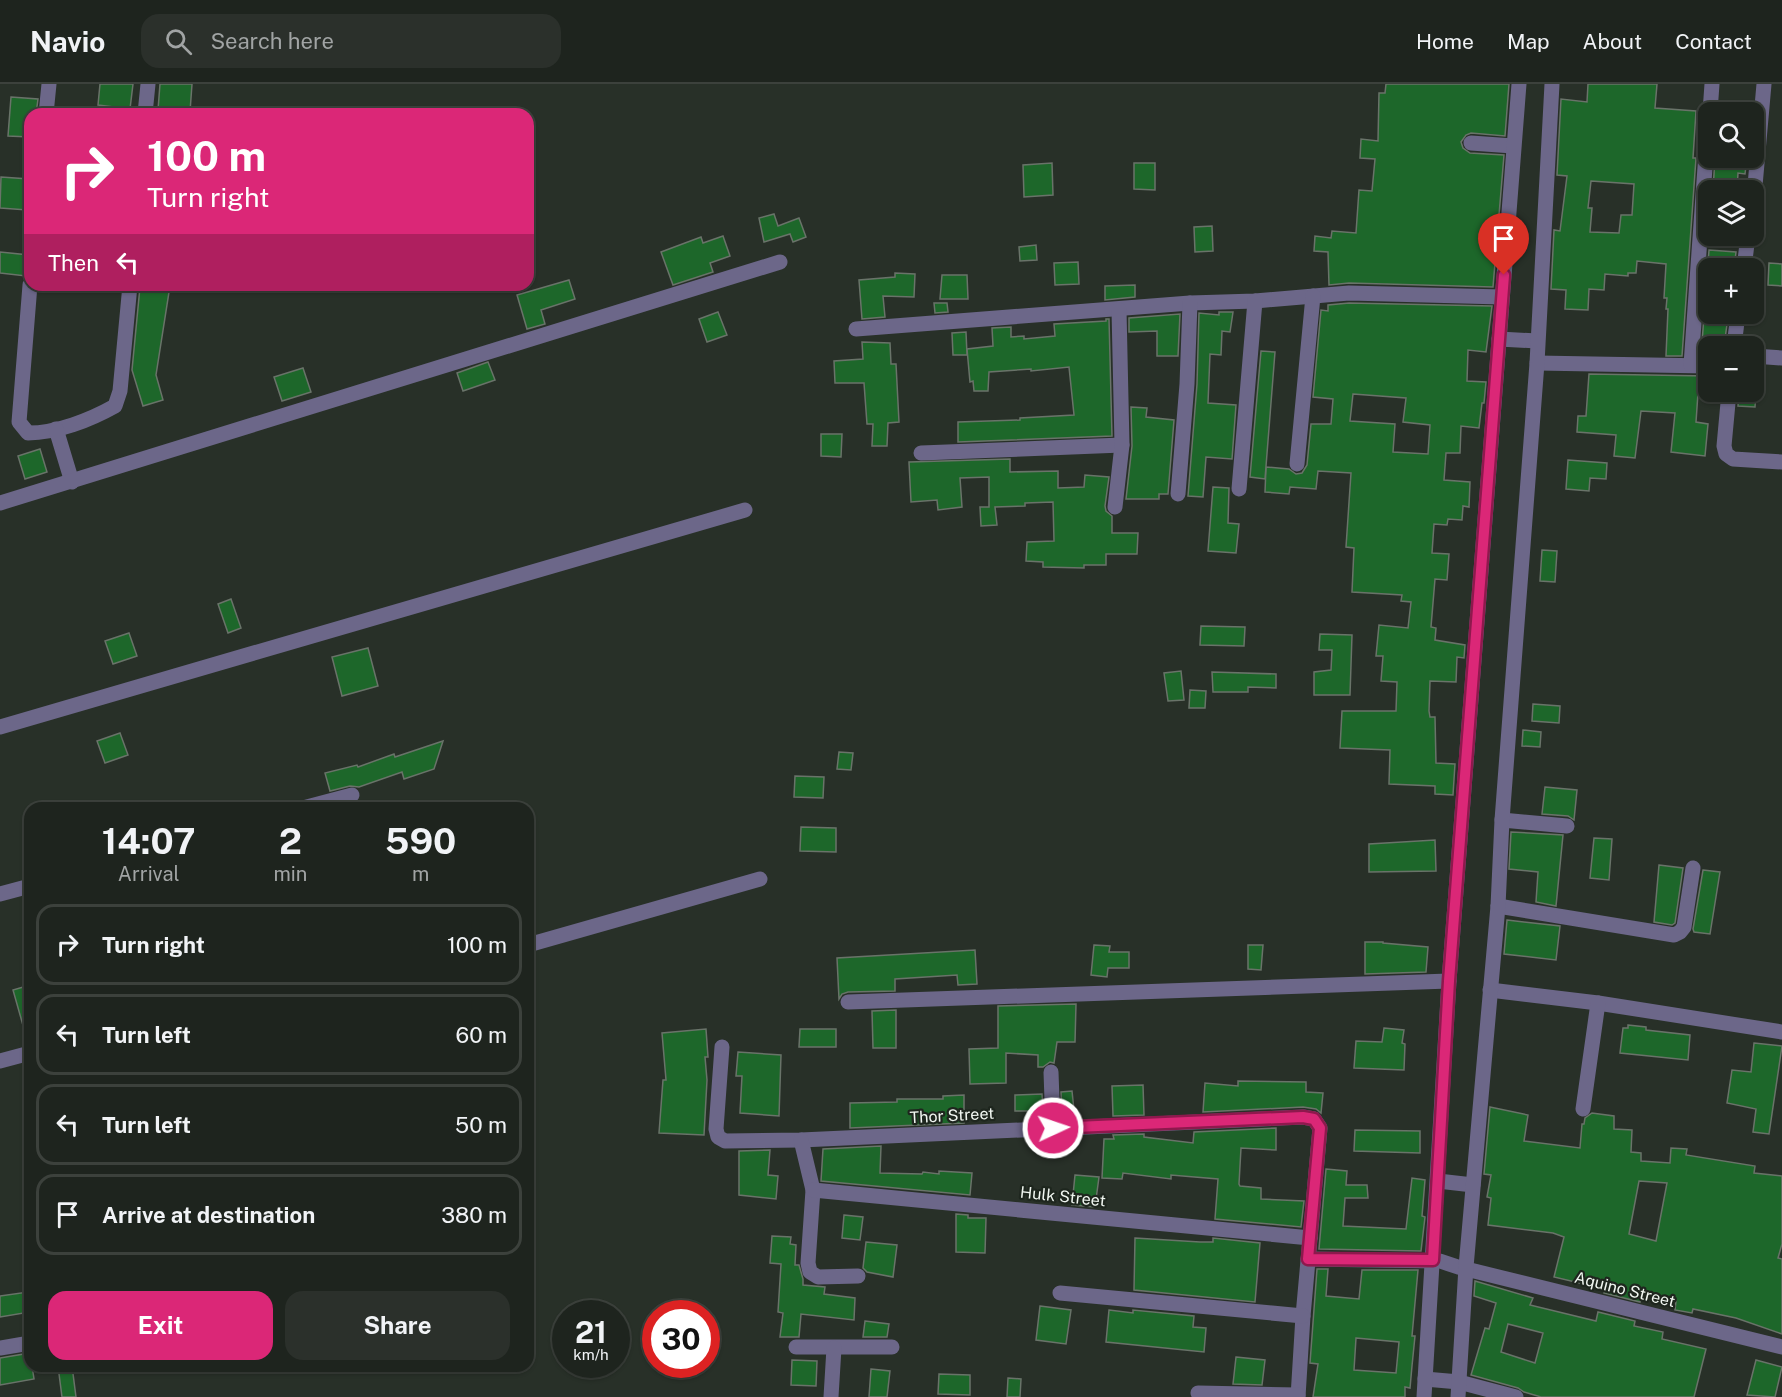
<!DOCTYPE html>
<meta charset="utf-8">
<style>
body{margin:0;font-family:"Public Sans",sans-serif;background:#2b302b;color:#f1f3f6;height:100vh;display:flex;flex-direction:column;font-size:22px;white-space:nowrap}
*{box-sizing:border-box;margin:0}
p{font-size:20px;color:#a1a4a4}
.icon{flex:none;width:33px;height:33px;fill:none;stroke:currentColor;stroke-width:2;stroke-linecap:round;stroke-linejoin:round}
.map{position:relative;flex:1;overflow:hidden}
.sheet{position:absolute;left:24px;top:718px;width:510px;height:570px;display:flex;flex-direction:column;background:#1e241e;border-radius:18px;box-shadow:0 2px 4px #0004,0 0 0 2px #3c413c}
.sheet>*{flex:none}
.top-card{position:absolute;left:24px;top:24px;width:510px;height:183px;border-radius:18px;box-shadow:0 2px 4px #0004,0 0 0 2px #3c413c;background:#db2777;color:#fff;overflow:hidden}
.buttons{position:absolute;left:1698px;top:18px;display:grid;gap:12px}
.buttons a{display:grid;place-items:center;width:66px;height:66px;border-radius:12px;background:#1e241e;box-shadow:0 2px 4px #0004,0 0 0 2px #3c413c;font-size:30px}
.speed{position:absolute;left:552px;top:1216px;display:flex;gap:12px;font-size:30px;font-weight:700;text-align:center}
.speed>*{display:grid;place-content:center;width:78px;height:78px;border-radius:50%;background:#1e241e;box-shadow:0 2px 4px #0004,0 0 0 2px #3c413c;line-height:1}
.speed small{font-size:15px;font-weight:400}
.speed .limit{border:9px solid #d22;background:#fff;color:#111}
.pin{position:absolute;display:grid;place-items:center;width:51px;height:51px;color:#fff;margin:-62px -26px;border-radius:50% 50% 50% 0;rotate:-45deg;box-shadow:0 0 6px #0007}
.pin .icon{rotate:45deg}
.me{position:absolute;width:66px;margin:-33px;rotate:87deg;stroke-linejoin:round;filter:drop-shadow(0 0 4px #0008)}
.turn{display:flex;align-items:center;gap:21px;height:126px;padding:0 24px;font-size:27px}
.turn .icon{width:78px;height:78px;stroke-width:2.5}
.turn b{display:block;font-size:42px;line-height:51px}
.then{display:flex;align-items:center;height:57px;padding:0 24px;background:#0003;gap:12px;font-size:22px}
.eta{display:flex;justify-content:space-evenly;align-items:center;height:102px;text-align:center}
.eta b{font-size:36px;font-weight:700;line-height:42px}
.action{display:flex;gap:12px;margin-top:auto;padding:12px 24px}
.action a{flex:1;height:69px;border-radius:18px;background:#db2777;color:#fff;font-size:24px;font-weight:700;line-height:69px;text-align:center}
.action a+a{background:#2b302b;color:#f1f3f6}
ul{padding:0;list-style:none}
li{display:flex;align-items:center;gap:18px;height:81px;margin:0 12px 9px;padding:0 12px;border:3px solid #3c413c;border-radius:18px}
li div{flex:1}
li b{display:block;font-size:22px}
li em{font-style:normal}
header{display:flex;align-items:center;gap:36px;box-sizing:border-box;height:84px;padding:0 30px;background:#1e241e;border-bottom:2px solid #3c413c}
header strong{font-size:28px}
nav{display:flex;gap:33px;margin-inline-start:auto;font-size:21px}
.search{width:420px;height:54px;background:#2b302b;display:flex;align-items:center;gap:15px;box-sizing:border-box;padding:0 21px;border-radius:18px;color:#a1a4a4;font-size:22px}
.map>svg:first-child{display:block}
</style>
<header>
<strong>Navio</strong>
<div class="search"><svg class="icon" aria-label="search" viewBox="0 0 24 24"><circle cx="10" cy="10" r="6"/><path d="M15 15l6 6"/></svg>Search here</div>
<nav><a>Home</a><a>Map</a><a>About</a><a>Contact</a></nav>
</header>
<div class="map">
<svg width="1782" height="1313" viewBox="0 0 1782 1313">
<rect width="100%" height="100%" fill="#283028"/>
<g fill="#1d672a" stroke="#697369" stroke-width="1.5" fill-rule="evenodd">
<path d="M100,0H133L130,25L98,21Z"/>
<path d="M160,0H192L190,28L158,26Z"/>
<path d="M1386,0H1509L1505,52L1471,49L1466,51L1461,58L1463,64L1470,69L1504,71L1493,203L1349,199L1329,201L1328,168L1314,167L1315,152L1331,154L1332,147L1356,149L1359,106L1372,107L1375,75L1360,74L1361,55L1378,57L1379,9H1385Z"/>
<path d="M1588,0H1657L1655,24L1696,27L1693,74H1696L1682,272H1666L1668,225H1666L1667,214H1664L1666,180L1637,177L1636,189H1628V192L1605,190L1604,206L1589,205L1588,226L1565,225L1566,206L1551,205L1554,146L1560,147L1567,92L1557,91L1561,15L1587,18ZM1591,97L1634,100L1632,131H1621L1619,149L1590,148L1592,124H1588Z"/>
<path d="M11,13L38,15L36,30H30V53L8,52Z"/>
<path d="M1715,74H1747L1745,90L1738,89L1737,106H1713Z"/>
<path d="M1052,79L1053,111L1024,113L1023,81Z"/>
<path d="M1134,79H1155V106L1134,105Z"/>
<path d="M1,93L29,95L27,126L0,124Z"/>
<path d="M774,130L778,142L799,134L806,153L793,158L790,150L764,158L759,134Z"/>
<path d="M1212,142L1213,167L1195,168L1194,143Z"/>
<path d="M723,152L730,172L710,179L713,188L673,201L661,168L701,153L703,159Z"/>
<path d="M1036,161L1037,176L1020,177L1019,163Z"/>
<path d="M1709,166L1736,168L1734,184L1708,183V230H1726L1728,233L1724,262H1708V272H1701Z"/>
<path d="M0,168L29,171L26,192L0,189Z"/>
<path d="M1078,178L1079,200L1055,201L1054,179Z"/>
<path d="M1769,179L1782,180V202L1768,201Z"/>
<path d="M895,189L915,190L914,213L883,212L885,233L862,235L859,196L895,193Z"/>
<path d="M942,191H967L968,215H940Z"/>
<path d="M569,196L575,215L541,226L545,240L527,245L517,211Z"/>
<path d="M1135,201V213L1105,216V202Z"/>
<path d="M140,203L169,208L156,291L163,316L143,322L132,286Z"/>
<path d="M934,219H947L948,228L935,229Z"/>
<path d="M1349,219L1492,222L1486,268L1468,266L1467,297L1486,298L1484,319H1482L1479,344L1461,342L1460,369H1446L1444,396L1470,398L1469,423L1463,422L1462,436L1448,435L1447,441L1434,440L1432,469L1449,470L1447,496L1435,495L1431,543L1436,544L1435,556L1465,561L1464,574L1457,573L1456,598L1430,597L1429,627L1430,633H1435L1436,679L1455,680L1453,711L1435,710V702L1389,700L1390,666L1340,664L1342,627H1396L1397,598L1381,597L1383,572H1376L1379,541L1408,544L1411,518L1401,517L1402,511L1352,508L1354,464L1346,463L1351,389L1318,387L1316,405L1290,403L1289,410L1265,408L1266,383L1289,385L1296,390L1302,389L1307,381L1311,340H1331L1333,315L1313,313L1321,226L1328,227V221ZM1353,310L1406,314L1403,338L1430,341L1428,370L1393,368L1395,340L1350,337Z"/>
<path d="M718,228L727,251L707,258L699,235Z"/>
<path d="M1219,228H1233L1230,248L1222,247L1221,271L1210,270L1208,319L1236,321L1232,375L1206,373L1203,413L1188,412L1197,300L1199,229L1219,231Z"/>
<path d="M1180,230L1178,272H1157V247L1129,248V234Z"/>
<path d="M1106,235H1109L1112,352L958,358V338L1020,336V334L1074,331L1069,283L1031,287V285L989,288L988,307H974L973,297L970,298L967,265L993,262L992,244L1011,243V253L1024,252V255L1055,252L1054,240L1106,237Z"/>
<path d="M966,248L967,271H953L952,249Z"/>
<path d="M862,258L890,259L891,280H896L899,338L888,339L887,362H872L873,340H867L864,299H835L834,277L863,275Z"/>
<path d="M1261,267L1275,268L1265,395L1250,393Z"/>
<path d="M488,278L495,296L463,307L457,289Z"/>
<path d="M303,284L311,308L282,317L274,293Z"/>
<path d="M1589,290L1708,292V310L1698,309L1696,338L1708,340L1705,372L1671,368L1675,329L1641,327L1635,374L1614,372L1616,351L1577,348L1578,332H1586Z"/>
<path d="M1739,308H1756L1755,323L1738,322Z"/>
<path d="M1131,323L1147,324L1146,333L1174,336L1168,410H1159V415H1126L1132,362Z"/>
<path d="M821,350H842L841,373L821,372Z"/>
<path d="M40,365L47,388L25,395L18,372Z"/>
<path d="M1010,375V388L1058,387V404L1084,403L1085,391L1109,393L1105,422L1106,427L1112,432V449H1138L1137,470H1106V481H1084V484L1043,483V478L1026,477L1027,458L1054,457L1053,418L1025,419V422L995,423L997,441L981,442L980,423H989V393L960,394L962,423L938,426L937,416L911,418L909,378Z"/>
<path d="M1568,376L1607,379L1606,395L1590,394L1589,407L1566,405Z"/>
<path d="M1213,403L1229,404L1228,439L1239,440L1236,469L1208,467Z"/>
<path d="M1542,466L1557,467L1555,498L1540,497Z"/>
<path d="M231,515L241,544L228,549L218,520Z"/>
<path d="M1201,542L1245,543L1244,562L1200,561Z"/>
<path d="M129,549L137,572L113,580L105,557Z"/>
<path d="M1320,550L1352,551L1350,611H1314V588L1331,586L1332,566H1319Z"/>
<path d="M368,564L378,602L342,612L332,573Z"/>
<path d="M1181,587L1184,616L1168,617L1164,589Z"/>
<path d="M1212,588L1276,590V604L1248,603V608H1213Z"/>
<path d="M1190,606L1206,607L1205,624H1189Z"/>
<path d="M1533,620L1560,622L1559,639L1532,637Z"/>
<path d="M1523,646L1541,648L1540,663L1522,662Z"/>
<path d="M120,649L128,671L105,679L97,657Z"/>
<path d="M443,657L434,685L404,695L402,688L359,703L350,702L330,707L325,689L357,681L358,683L394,670L395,673Z"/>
<path d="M839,668L853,669L851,686L837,685Z"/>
<path d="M795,692L824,693L823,714L794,713Z"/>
<path d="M1545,703L1577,706L1574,736L1568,732L1542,730Z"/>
<path d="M801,743L836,744V768L800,767Z"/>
<path d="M1511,748L1563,751L1556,822L1536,818L1538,788L1509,785Z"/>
<path d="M1594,754L1612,755L1609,796L1590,794Z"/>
<path d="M1435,756L1436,787L1369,788V760Z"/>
<path d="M1659,781L1683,784L1675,839L1672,841L1654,838Z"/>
<path d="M1703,786L1720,788L1710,850L1694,848L1693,845Z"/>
<path d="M1507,836L1560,842L1556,876L1504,870Z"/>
<path d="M1365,858H1383V859L1428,863L1426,888L1365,890Z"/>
<path d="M1094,861L1110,862L1109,868H1129V884H1108L1107,893L1091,891Z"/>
<path d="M1248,861H1263L1261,886L1248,885Z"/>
<path d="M975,866L977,900L958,901L957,891L895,895V907L848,908L842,910L839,915L837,874Z"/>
<path d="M30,901V951L26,952L13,906Z"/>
<path d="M1076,920L1075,958H1057L1054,979L1050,978L1043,983H1038V971L1006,969V999L970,1000L969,965L998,964V922Z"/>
<path d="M896,926V964H873L872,927Z"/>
<path d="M1628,941L1646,943V946L1690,951L1688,976L1620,969L1623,944H1628Z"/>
<path d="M1384,944L1404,946L1402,959L1405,960L1404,986L1354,984L1356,957L1382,958Z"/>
<path d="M706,945L708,973H705L707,996L704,1051L659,1049L663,996H666L662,949Z"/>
<path d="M800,945H836V963H799Z"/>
<path d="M1754,959L1782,962L1769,1050L1753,1048L1756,1025L1727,1019L1732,986L1751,988Z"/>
<path d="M738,968L781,971L779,1032L740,1029L742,992H736Z"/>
<path d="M1238,997L1306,998V1008L1323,1009L1321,1029L1316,1025L1303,1023L1203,1028L1205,999L1238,1002Z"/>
<path d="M1143,1001L1144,1031L1113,1032L1112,1002Z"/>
<path d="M1072,1007L1074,1026L1062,1028L1061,1008Z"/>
<path d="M1042,1010L1043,1027H1015V1011Z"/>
<path d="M964,1011V1039L850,1044V1019L897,1018V1015H943V1012Z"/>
<path d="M1490,1023L1528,1031L1524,1057L1580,1064L1582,1040H1584L1585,1034L1592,1029L1614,1032V1045L1632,1046L1631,1068L1641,1069V1077L1670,1079L1671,1064L1687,1065L1686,1071L1755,1082L1754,1089L1782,1092V1160L1778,1174L1782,1175V1250L1736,1234L1693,1225L1692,1229L1675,1226L1676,1217L1642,1209L1640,1218L1604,1209L1605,1205L1554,1193L1564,1153L1553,1149L1488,1141L1491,1114L1487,1113L1491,1091L1484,1090ZM1639,1097L1667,1099L1656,1157L1629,1150Z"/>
<path d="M1276,1044V1066L1241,1064L1239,1100L1240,1102L1261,1104V1115L1304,1117L1301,1143L1215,1135L1218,1095L1171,1091V1095L1123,1089L1122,1095L1102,1094L1104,1055H1114L1113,1051L1144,1050V1053L1193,1059L1194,1048Z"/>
<path d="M1355,1046L1420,1047V1069L1354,1067Z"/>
<path d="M881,1062L880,1089L922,1090L923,1088L939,1090V1087L972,1089L970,1111L821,1097L823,1065Z"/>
<path d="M770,1066L768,1091L778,1092L776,1115L739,1111V1067Z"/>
<path d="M1326,1085L1347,1087L1346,1101H1367L1368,1114H1345L1343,1142L1406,1145L1412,1094L1425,1096L1422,1132L1425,1133L1421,1167L1319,1165Z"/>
<path d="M1075,1091L1099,1093L1095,1123L1072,1121Z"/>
<path d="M956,1130L968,1131V1134H986L985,1169L956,1168Z"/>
<path d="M844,1131L863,1133L860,1156L842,1154Z"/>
<path d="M772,1152L791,1153L790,1160L796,1161L795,1181H799L803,1195V1201L825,1203L824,1210L855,1214L854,1236L801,1230L799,1253H780L783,1229L778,1228L781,1180L770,1179Z"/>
<path d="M1135,1154L1200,1158H1213V1154L1260,1159L1255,1218L1134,1206Z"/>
<path d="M866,1158L897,1161L893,1193L867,1188L863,1184Z"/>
<path d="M1317,1185H1328L1326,1212L1359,1215L1362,1186H1418L1412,1252H1415L1412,1282L1410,1304L1405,1303V1313H1313L1318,1280L1310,1279ZM1356,1254L1399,1258L1396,1289L1354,1286Z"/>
<path d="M1475,1197L1533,1214L1530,1221L1596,1237L1598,1228L1635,1237L1634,1242L1663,1248L1662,1255L1706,1265L1694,1313H1541L1524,1308L1518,1304L1471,1291L1485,1244L1489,1245L1496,1219L1474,1212ZM1508,1240L1543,1249L1535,1279L1501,1268Z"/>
<path d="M28,1208L30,1228L0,1233V1212Z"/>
<path d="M1040,1222L1071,1226L1066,1260L1036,1256Z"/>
<path d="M1109,1226L1133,1229V1226L1194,1232L1193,1243L1206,1244L1204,1268L1106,1258Z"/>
<path d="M865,1237L889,1240L887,1253H863Z"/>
<path d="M30,1269V1282H32L34,1295L0,1301V1274Z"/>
<path d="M1236,1273L1265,1276L1262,1301L1233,1300Z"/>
<path d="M792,1276L817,1277L816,1302L791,1301Z"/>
<path d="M1756,1276L1782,1283L1775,1313L1747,1311Z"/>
<path d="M58,1282H72L76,1313H62Z"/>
<path d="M871,1285L890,1287L887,1313H869Z"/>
<path d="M939,1290L970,1291V1311L938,1310Z"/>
<path d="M1008,1294L1021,1295L1020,1313H1007Z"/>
</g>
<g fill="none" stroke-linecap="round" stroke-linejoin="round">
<g stroke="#6c6789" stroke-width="15">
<path d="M1710,28L1712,0"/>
<path d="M46,30L49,0"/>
<path d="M145,30L148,0"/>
<path d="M1471,59L1513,62"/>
<path d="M1754,113L1764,0"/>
<path d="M1744,184L1748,152"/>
<path d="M30,201L19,338L28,349C57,349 90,336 115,322L120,307L130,201"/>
<path d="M856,245L1190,219L1255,217L1349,209L1502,213"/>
<path d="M1499,255L1537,257"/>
<path d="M1734,262L1738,230"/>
<path d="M1754,272L1782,274"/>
<path d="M1537,279L1708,282"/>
<path d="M1691,281L1708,41"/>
<path d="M1729,308L1724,362L1726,370L1733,375L1782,378"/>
<path d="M56,345L72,398"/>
<path d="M921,369L1122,361"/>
<path d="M1297,380L1313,212"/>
<path d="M1239,405L1255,217"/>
<path d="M1178,410L1187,300L1190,219"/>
<path d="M0,419L780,178"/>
<path d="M1115,423L1122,361L1119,226"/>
<path d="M0,643L745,426"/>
<path d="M303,724L352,711"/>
<path d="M1502,736L1567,742"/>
<path d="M0,810L30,802"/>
<path d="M1498,822L1674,851L1680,848L1684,843L1693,784"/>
<path d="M528,861L760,795"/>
<path d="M1490,906L1598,919L1782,948"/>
<path d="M848,918L1449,897"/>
<path d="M722,963L716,1045L718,1053L725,1057L801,1056L1303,1033L1314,1035L1320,1044L1303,1232L1298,1313"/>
<path d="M0,977L30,969"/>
<path d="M1051,988L1053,1044"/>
<path d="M1583,1025L1598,919"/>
<path d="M801,1056L813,1106L808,1179L810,1188L818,1193L858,1192"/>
<path d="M1438,1097L1473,1101"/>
<path d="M813,1106L1310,1154"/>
<path d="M1308,1175L1440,1177L1458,1183L1782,1263"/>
<path d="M1060,1209L1303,1232"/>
<path d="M796,1263H892"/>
<path d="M0,1264L30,1259"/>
<path d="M1425,1295L1459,1298L1516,1313"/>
<path d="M1198,1309L1298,1311"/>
<path d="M831,1313L834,1264"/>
<path d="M1424,1313L1449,897L1519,0"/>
<path d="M1458,1313L1466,1183L1498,822L1502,736L1537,279L1552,0"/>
</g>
</g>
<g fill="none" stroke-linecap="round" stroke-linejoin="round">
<g stroke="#8e194d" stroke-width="15">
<path id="route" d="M1053,1044L1303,1033L1314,1035L1320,1044L1308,1175L1433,1176L1449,897L1504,191"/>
</g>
<use href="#route" stroke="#db2777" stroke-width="10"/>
</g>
<g text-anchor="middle" stroke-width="4.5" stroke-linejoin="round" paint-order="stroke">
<g font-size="16" fill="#f1f7f1" stroke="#1e261e">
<text transform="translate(952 1031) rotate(-3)" y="6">Thor Street</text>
<text transform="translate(1063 1112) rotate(6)" y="6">Hulk Street</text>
<text transform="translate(1625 1205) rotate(14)" y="6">Aquino Street</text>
</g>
</g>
</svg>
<div class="buttons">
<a><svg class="icon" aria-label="search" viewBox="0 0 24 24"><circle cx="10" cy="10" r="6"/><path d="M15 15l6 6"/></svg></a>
<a><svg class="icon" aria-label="layers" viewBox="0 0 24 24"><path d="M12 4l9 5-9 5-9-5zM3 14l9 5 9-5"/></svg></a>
<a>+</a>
<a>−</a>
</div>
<div class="speed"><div>21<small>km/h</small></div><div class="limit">30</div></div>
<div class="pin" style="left:1504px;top:191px;background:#d93025"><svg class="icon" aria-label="arrive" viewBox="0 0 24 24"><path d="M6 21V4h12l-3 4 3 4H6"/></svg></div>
<svg class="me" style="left:1053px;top:1044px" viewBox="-20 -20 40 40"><circle r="17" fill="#db2777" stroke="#fff" stroke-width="3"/><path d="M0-11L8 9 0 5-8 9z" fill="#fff"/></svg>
<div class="top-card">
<div class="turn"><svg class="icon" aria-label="right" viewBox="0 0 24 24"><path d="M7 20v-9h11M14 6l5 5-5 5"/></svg><div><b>100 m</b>Turn right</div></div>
<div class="then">Then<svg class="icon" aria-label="left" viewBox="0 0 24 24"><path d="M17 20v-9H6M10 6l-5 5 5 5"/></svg></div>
</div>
<section class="sheet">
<div class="eta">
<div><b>14:07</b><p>Arrival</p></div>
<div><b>2</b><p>min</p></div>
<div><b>590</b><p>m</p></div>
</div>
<ul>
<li><svg class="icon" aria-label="right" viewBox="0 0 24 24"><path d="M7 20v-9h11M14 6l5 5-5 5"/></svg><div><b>Turn right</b></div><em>100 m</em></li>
<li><svg class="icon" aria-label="left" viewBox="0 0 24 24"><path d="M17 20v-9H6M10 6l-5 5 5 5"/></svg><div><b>Turn left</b></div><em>60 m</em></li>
<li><svg class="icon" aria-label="left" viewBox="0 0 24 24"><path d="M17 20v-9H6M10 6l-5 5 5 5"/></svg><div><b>Turn left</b></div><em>50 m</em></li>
<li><svg class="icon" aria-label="arrive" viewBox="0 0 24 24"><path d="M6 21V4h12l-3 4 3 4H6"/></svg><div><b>Arrive at destination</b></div><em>380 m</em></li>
</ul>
<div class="action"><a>Exit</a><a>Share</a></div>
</section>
</div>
